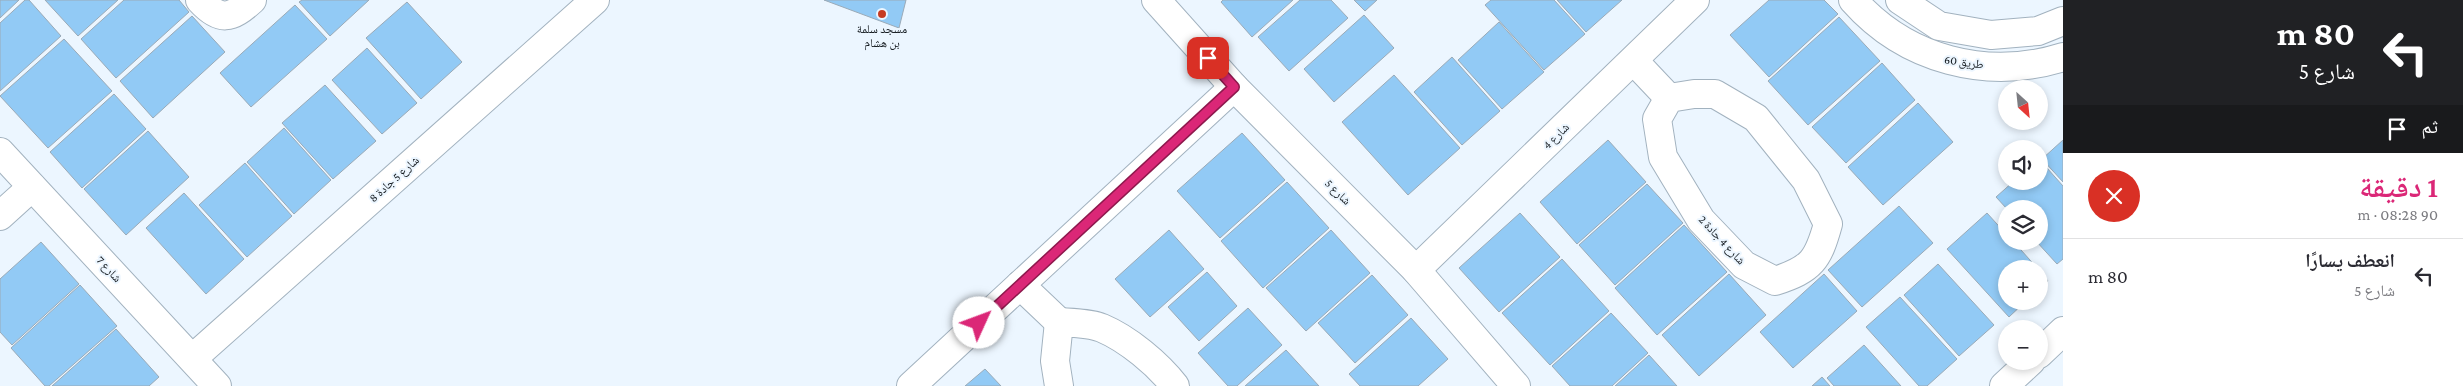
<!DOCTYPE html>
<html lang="ar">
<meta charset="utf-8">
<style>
body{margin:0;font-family:"Crimson Pro","Noto Naskh Arabic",serif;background:#f2f2f3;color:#2b2b33;direction:rtl;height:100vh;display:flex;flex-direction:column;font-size:19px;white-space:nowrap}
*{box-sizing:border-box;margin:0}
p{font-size:16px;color:#7c7c81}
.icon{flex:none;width:28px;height:28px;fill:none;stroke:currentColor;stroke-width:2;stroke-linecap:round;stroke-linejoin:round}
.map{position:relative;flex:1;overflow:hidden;direction:ltr}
.drawer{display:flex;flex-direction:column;background:#fff;width:400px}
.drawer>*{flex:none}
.hud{background:#202124;color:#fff;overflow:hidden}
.needle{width:32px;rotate:153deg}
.tools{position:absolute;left:1998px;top:80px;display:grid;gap:10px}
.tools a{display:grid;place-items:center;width:50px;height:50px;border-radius:50%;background:#fff;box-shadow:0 2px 8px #0003;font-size:25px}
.pin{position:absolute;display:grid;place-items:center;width:42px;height:42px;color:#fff;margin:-21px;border-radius:10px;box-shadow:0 2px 8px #0006}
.me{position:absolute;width:55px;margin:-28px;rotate:47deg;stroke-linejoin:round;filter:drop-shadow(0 0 4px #0008)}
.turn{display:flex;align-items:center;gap:18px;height:105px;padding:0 25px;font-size:22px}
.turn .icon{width:65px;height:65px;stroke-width:2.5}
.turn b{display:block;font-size:35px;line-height:42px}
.then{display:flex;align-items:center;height:48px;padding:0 25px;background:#0003;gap:10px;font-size:19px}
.round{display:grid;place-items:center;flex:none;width:52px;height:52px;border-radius:26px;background:#f2f2f3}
.overview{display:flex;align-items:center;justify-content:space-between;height:85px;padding:0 25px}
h1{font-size:30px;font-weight:600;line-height:38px;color:#db2777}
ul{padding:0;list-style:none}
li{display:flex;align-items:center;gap:15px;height:75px;padding:0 25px;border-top:1px solid #e1e1e2}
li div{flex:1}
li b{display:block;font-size:19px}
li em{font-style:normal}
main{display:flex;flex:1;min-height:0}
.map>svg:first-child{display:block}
</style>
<main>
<section class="drawer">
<div class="hud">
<div class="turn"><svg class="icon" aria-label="left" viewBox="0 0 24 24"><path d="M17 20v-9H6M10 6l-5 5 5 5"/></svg><div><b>80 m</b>شارع 5</div></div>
<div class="then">ثم<svg class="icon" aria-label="arrive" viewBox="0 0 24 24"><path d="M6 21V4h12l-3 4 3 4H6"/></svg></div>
</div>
<div class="overview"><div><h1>1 دقيقة</h1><p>90 m · 08:28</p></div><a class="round" style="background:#d93025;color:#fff"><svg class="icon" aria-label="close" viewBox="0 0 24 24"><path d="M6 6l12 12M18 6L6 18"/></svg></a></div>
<ul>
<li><svg class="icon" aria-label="left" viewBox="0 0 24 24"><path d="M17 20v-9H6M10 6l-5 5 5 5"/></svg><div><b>انعطف يسارًا</b><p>شارع 5</p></div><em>80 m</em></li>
</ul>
</section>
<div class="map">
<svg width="2063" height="386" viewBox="0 0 2063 386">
<rect width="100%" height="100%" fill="#ecf6ff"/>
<g fill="#92caf5" stroke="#9aaab7">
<path d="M0,0H19L0,18Z"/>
<path d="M25,0H29L61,36L0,91V23Z"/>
<path d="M45,0H118L78,36Z"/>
<path d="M124,0H179L189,12L116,78L81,39Z"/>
<path d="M302,0H369L330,36L299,2Z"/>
<path d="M824,0H906L899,28Z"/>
<path d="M1223,0H1293L1252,37L1221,2Z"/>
<path d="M1300,0H1331L1348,18L1289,71L1258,37Z"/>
<path d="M1354,0H1377L1365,11Z"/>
<path d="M1491,0H1554L1585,34L1544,70L1485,5Z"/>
<path d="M1557,0H1622L1586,32Z"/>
<path d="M1769,0H1824L1838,14L1769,77L1730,35Z"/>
<path d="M407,2L462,62L421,99L366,38Z"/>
<path d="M295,5L327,39L251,107L220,73Z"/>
<path d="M1364,15L1394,48L1334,102L1304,69Z"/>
<path d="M192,16L225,52L153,118L120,81Z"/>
<path d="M1839,17L1880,61L1808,125L1768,81Z"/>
<path d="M1499,22L1544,72L1502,109L1458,60Z"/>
<path d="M64,39L112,91L48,148L0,96Z"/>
<path d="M367,48L417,103L382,134L332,80Z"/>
<path d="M1452,57L1500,111L1462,145L1414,92Z"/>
<path d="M1882,63L1915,100L1846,163L1812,127Z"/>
<path d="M1394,75L1460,148L1408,195L1342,122Z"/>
<path d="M325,85L376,141L333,179L282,123Z"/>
<path d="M114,94L146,129L82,188L50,152Z"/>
<path d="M1918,103L1953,142L1883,205L1848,167Z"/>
<path d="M284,128L331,180L294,214L247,162Z"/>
<path d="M148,131L189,177L126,235L84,189Z"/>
<path d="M1242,133L1285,180L1220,238L1177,191Z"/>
<path d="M1608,140L1646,182L1577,244L1540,202Z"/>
<path d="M2063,140V182L2042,159Z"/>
<path d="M2039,159L2063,186V259L2057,264L2036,241H2039V209H2007L1996,197L2014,181H2039Z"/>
<path d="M245,163L292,216L247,257L199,205Z"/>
<path d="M1287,182L1329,228L1263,288L1221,241Z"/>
<path d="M1647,184L1683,223L1615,285L1579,245Z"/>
<path d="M184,193L244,259L206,294L146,228Z"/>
<path d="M1899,206L1933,243L1862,307L1828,270Z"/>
<path d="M1520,213L1560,257L1499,312L1459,268Z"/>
<path d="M1987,213L2006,234V241H2013L2038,269H2006V301H2026L2009,317L1947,249Z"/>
<path d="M1684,225L1727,272L1657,335L1615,288Z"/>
<path d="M1169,230L1204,269L1150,317L1115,279Z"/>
<path d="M1331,230L1370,273L1306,331L1266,288Z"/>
<path d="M41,242L79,284L12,345L0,332V279Z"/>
<path d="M1562,259L1609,311L1550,365L1502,313Z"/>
<path d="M1938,264L1994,325L1959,356L1904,295Z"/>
<path d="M2039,270L2048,281L2039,289Z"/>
<path d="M1207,272L1237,306L1199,341L1168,307Z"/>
<path d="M1729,274L1766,315L1699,376L1662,335Z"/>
<path d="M1824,274L1857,311L1793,368L1760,332Z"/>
<path d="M1372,275L1408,315L1355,363L1318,323Z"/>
<path d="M80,285L117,326L49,386H45L11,348Z"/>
<path d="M1900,297L1957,359L1927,386H1919L1866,327Z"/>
<path d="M1248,308L1282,345L1237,386H1228L1198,353Z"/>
<path d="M1611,313L1648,353L1612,386H1570L1552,366Z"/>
<path d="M1411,318L1448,359L1418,386H1360L1349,374Z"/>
<path d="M116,329L159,377L149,386H52Z"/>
<path d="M1864,345L1901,386H1834L1827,378Z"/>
<path d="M1286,350L1319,386H1245Z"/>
<path d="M1649,355L1677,386H1615Z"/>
<path d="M985,369L1001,386H965Z"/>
<path d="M1822,377L1830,386H1812Z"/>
</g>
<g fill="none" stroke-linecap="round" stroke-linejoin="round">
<g stroke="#a2b2bf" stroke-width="30">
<g id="street">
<path d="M200,0C220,22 231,19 252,0"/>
<path d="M1156,0L1234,87L1416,270L1516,386"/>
<path d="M1853,0C1906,60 1987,81 2063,57"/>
<path d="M1900,0L1939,26L1991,35L2038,31L2063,21"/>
<path d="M1634,61L1669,98"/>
<path d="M1694,94H1715L1756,118L1806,180L1828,224C1818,260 1812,269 1775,281L1744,265L1701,220L1663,157L1657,119L1669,98Z"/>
<path d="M0,152L217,386"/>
<path d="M0,216L32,187"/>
<path d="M1416,270L1695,0"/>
<path d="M1020,285L1059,322"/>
<path d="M2039,354L2063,331"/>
<path d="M193,358L595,0"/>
<path d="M911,386L1234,87"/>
<path d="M1059,386L1055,361L1059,322C1073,323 1090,323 1102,328C1128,339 1158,364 1175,386"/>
<path d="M2004,386L2031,361"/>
</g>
</g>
<use href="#street" stroke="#fff" stroke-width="28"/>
</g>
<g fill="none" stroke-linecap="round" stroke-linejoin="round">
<g stroke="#8e194d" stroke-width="12">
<path id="route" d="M979,323L1234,87L1208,58"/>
</g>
<use href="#route" stroke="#db2777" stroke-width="9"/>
</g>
<circle fill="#c63b22" stroke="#ecf6ff" stroke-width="2" cx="882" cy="14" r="5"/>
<g text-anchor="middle" stroke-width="4" stroke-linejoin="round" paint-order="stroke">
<g font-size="12" fill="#171d22" stroke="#ecf6ff">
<text x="882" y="33">مسجد سلمة<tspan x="882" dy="14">بن هشام</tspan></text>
</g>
<g font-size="12" fill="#171d22" stroke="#ecf6ff">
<text transform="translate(1964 62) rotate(8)" y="4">طريق 60</text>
<text transform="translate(1556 136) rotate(-44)" y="4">شارع 4</text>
<text transform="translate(394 179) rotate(-42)" y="4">شارع 5 جادة 8</text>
<text transform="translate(1338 192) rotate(45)" y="4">شارع 5</text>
<text transform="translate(1722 240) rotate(47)" y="4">شارع 4 جادة 2</text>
<text transform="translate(109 269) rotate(47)" y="4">شارع 7</text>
</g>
</g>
</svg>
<div class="tools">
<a><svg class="needle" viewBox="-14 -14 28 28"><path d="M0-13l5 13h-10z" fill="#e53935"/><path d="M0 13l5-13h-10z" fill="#7c7c81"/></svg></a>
<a><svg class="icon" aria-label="sound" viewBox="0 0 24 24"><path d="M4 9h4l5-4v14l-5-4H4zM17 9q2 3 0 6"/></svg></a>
<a><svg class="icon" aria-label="layers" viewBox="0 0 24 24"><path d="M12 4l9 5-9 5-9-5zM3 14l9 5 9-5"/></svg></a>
<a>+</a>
<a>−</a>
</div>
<div class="pin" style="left:1208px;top:58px;background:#d93025"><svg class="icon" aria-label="arrive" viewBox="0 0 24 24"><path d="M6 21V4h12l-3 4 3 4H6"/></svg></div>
<svg class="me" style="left:979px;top:323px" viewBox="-20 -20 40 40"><circle r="19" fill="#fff"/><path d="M0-13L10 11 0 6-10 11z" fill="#db2777"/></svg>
</div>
</main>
